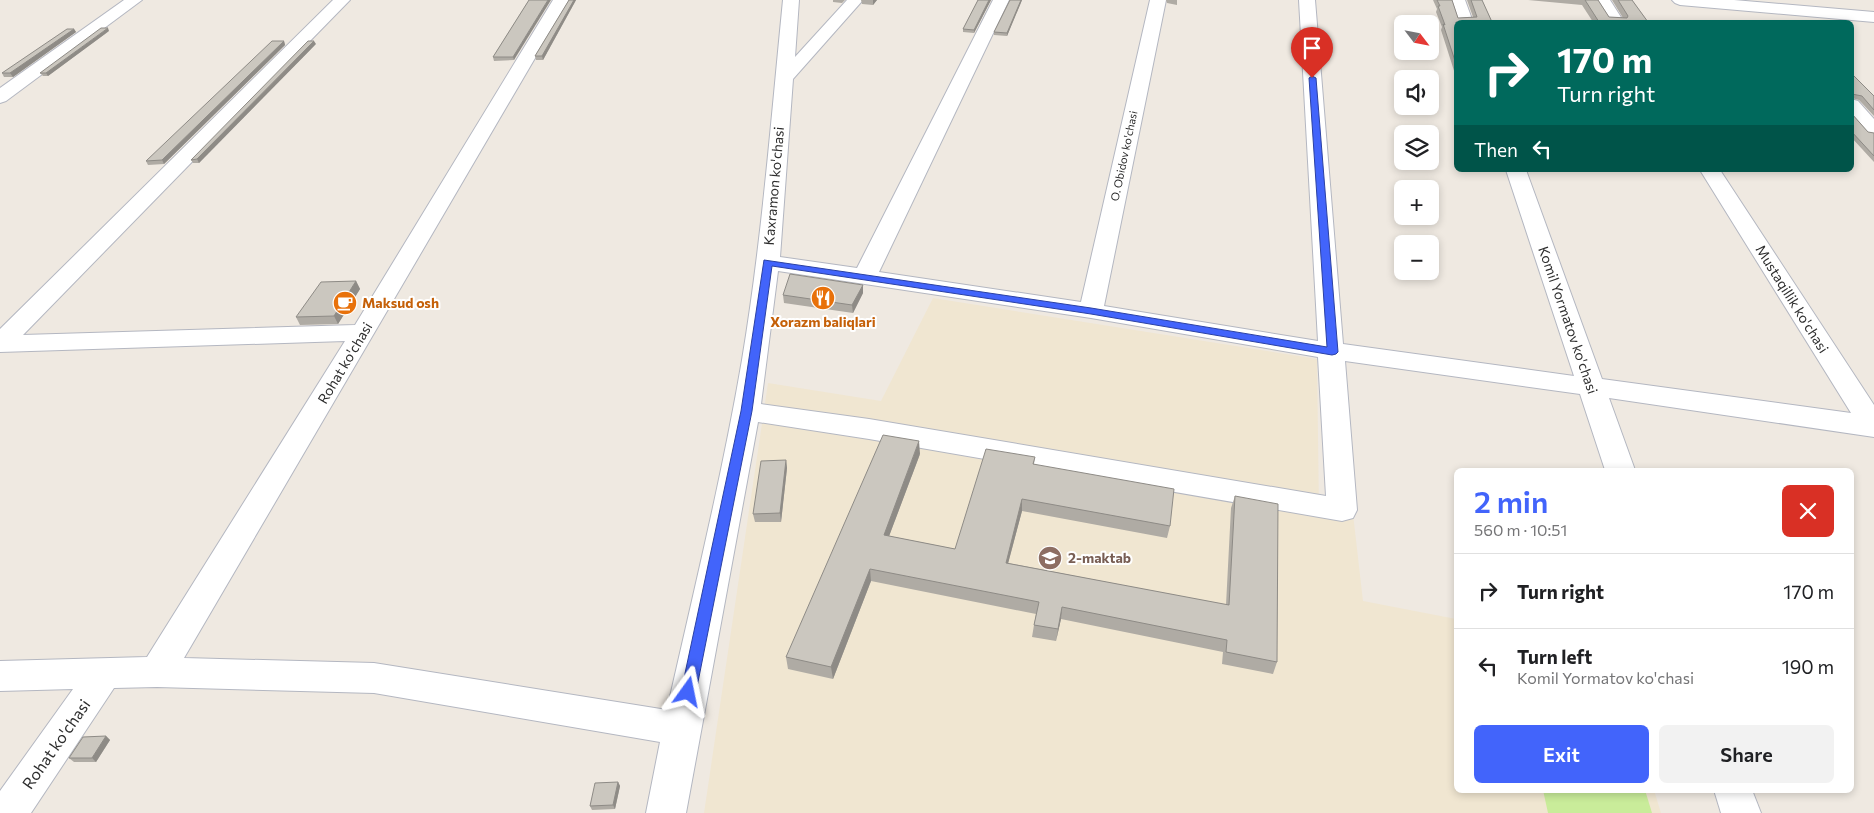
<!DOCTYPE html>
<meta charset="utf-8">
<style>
body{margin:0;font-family:Commissioner,sans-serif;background:#f2f2f2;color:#202124;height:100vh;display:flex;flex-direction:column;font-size:19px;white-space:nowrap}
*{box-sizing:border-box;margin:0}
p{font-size:16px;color:#757577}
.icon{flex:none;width:28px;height:28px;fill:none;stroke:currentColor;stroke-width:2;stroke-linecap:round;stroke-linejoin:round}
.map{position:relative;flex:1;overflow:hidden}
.details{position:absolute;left:1454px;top:468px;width:400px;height:325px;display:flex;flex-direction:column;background:#fff;border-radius:8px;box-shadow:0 2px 8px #0003}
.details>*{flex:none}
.guide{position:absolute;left:1454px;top:20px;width:400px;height:152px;border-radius:8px;box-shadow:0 2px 8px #0003;background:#00695c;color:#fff;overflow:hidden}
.needle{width:32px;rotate:122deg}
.tools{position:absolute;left:1394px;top:15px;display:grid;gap:10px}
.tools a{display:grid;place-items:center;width:45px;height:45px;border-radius:8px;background:#fff;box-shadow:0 2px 8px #0003;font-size:25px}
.pin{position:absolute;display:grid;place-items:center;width:42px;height:42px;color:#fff;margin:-51px -21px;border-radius:50% 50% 50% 0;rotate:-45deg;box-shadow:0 0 5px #0007}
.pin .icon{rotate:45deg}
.me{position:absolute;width:55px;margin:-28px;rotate:12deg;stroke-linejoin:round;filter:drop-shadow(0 0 4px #0008)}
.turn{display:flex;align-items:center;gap:18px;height:105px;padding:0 20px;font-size:22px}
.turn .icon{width:65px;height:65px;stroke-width:2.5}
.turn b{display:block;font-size:35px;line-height:42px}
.then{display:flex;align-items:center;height:48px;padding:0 20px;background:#0003;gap:10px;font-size:19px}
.round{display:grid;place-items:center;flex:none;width:52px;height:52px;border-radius:8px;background:#f2f2f2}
.overview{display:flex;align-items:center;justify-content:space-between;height:85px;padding:0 20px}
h1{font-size:30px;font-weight:600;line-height:38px;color:#4264fb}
.action{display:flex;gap:10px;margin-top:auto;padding:10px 20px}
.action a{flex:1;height:58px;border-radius:8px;background:#4264fb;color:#fff;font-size:20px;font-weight:600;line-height:58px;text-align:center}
.action a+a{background:#f2f2f2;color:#202124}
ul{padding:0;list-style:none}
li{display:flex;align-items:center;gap:15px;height:75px;padding:0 20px;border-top:1px solid #e0e0e0}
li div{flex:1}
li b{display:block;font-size:19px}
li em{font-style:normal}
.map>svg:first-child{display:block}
</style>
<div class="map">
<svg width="1874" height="813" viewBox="0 0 1874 813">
<rect width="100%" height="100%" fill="#efe9e1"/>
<path fill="#f0e6d1" d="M933,298L1317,359L1319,512L1353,514L1363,601L1456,619V790H1654L1661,813H704L768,383L881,401Z"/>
<path fill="#c9ec9a" d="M1543,790H1645L1652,813H1548Z"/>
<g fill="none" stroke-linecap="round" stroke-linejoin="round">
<g stroke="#b4b7c1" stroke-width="2">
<g id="minor">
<path d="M124,0H142L6,101L0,103V88Z"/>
<path d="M333,0H350L23,335L355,325L553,0H569L184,658L374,663L667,710C693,594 722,477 742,360C762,240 771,120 783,0H799L795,57L847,0H863L793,79L780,257L857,268L993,0H1009L879,272L1081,302L1150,0H1166L1104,306L1318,341L1299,0H1315L1343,344L1574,376L1506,170H1526L1602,379L1851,413L1700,170H1720L1874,405V437L1609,398L1635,470H1605L1580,394L1345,361L1357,510L1353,518L1342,521L869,439L758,422L686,813H646L660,742L374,693L157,687L114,688L31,813H0V791L73,689L0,691V661L147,657L345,341L0,352V329ZM778,271L1091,318L1318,357L1326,496L869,419L761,404Z"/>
<path d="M1449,0H1465L1473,22H1457Z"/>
<path d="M1594,0H1610L1624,22H1608Z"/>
<path d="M1672,0H1734L1874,12V22L1680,5L1675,3Z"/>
<path d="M1851,99L1858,101L1874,119V136L1867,134L1851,116Z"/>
<path d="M1714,790H1752L1761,813H1721Z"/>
</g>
</g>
<use href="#minor" fill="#fff" fill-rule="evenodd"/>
</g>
<g fill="#afaba4">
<path d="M529,0L514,60L494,61L493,57Z"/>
<path d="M569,0H576L543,60H536L535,56Z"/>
<path d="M833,0H845L842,3L833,2Z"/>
<path d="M861,0H877L873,5L862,4Z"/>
<path d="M978,0H991L974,33L963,32V29Z"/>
<path d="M1010,0H1022L1007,36L994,35V32Z"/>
<path d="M1166,0H1177V5L1167,3Z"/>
<path d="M1433,0H1452L1458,18L1473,17L1467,0H1482L1492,22H1456V77L1441,30L1442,27L1436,12L1437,9Z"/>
<path d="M1528,0H1598L1609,17L1623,18L1612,0H1632L1648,22H1593L1582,5Z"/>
<path d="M74,29L76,32L13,77H4L2,73Z"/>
<path d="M109,31L48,76H43L40,73Z"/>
<path d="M284,41L285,45L164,164L148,165L146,161Z"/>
<path d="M316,44L199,163H193L191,160Z"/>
<path d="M1851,73L1874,96V116L1859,100L1852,98V114L1868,132L1874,133V162L1851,137Z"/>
<path d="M356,281L360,289L338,324L300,325L296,317Z"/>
<path d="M863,285V293L853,313L784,303L783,295Z"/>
<path d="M920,454L889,536L955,549L1035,457L1034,464L1170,526L1167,538L1022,511L1008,563L1226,605L1231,508L1235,496L1277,662L1273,674L1222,664L1223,652L1061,619L1056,641L1032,637L1034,625L1036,614L871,581L833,679L788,669L786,657Z"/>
<path d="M786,460L787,468L781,522H755L753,514Z"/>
<path d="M106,736L110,740L96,762H74L69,758Z"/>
<path d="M618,782L620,786L615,809L592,810L590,806Z"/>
</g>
<g fill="#8e8b86">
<path d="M548,0H551L514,60L513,57Z"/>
<path d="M574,0H576L543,60L542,56Z"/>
<path d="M873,0H877L873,5Z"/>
<path d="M989,0H991L974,33V30Z"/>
<path d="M1021,0H1022L1007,36V33Z"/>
<path d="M108,28L109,31L48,76L46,73Z"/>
<path d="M74,29L76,32L13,77L10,73Z"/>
<path d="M284,41L285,45L164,164L162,160Z"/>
<path d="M314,41L316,44L199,163L197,159Z"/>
<path d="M356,281L360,289L338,324L334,316Z"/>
<path d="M863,285V293L853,313L852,305Z"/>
<path d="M919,441L920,454L885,547L884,535Z"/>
<path d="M786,460L787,468L781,522L780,513Z"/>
<path d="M1022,499V511L1005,575L1006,563Z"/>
<path d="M870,569L871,581L833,679L831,667Z"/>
<path d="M1062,607L1061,619L1056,641L1058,629Z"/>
<path d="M106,736L110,740L96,762L92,758Z"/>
<path d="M618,782L620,786L615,809L613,805Z"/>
</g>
<g fill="#cbc7bf" stroke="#8e8b86">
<path d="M529,0H548L513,57H493Z"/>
<path d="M569,0H574L542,56H535Z"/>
<path d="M978,0H989L974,30L963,29Z"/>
<path d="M1010,0H1021L1007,33L994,32Z"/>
<path d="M1437,0H1452L1458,18L1477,17L1471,0H1482L1492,22H1456V64L1443,24L1445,25L1438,6H1440Z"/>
<path d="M1585,0H1598L1609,17L1627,18L1628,16L1618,0H1632L1648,22H1599Z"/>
<path d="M1753,21L1774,22H1755Z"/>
<path d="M101,28H108L46,73H40Z"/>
<path d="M67,29H74L10,73H2Z"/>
<path d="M272,41H284L162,160L146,161Z"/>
<path d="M308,41H314L197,159L191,160Z"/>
<path d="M1851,73L1874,96V110L1862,96L1852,94V114L1868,132L1874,133V156L1851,131Z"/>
<path d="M790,274L863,285L852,305L783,295Z"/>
<path d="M356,281L334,316L296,317L321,282Z"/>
<path d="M883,435L919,441L884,535L955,549L986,449L1035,457L1033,464L1174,489L1170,526L1022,499L1006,563L1229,605L1235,496L1278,504L1277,662L1226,652L1227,640L1062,607L1058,629L1034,625L1039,602L870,569L831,667L786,657Z"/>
<path d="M786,460L780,513L753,514L761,461Z"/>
<path d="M106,736L92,758H69L83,737Z"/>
<path d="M618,782L613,805L590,806L595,783Z"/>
</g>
<path fill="#4264fb" stroke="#2b41a3" d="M1312,76L1316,78L1338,352L1336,354L1332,355L1091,314L772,266L752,411L696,692L694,696L688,698L683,696L681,692L741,411L764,260L1091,308L1327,347L1309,78Z"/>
<defs>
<g id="restaurant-disc" transform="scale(1.25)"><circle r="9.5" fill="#e8710a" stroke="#fff"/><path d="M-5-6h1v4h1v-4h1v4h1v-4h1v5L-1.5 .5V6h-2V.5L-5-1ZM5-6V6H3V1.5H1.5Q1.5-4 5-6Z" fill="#fff"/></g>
<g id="cafe-disc" transform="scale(1.25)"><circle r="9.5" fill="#e8710a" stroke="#fff"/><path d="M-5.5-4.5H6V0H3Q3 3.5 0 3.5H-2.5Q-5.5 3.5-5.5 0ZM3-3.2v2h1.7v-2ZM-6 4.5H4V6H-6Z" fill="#fff"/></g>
<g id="school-disc" transform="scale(1.25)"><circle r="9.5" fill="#8d6e63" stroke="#fff"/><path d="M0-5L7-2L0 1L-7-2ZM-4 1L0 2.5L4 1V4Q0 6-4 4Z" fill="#fff"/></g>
</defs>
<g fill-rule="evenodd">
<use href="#restaurant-disc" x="823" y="298"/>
<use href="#cafe-disc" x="345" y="303"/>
<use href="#school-disc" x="1050" y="558"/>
</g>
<g text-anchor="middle" stroke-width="4" stroke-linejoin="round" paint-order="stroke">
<g font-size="11" fill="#2e2e2e" stroke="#fff">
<text transform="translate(1124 156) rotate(-78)" y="4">O. Obidov ko'chasi</text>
</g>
<g font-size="14" fill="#2e2e2e" stroke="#fff">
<text transform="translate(774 186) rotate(-85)" y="5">Kaxramon ko'chasi</text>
<text transform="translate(1792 299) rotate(58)" y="5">Mustaqillik ko'chasi</text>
<text transform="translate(1568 320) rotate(71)" y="5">Komil Yormatov ko'chasi</text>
<text transform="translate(345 363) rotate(-59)" y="5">Rohat ko'chasi</text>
</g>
<g font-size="14" font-weight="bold" fill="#c56008" stroke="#fff" text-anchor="start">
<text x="362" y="308">Maksud osh</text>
<text x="823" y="327" text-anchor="middle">Xorazm baliqlari</text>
</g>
<g font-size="14" font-weight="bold" fill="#785e54" stroke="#fff" text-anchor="start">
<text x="1068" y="563">2-maktab</text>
</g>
<g font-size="16" fill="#2e2e2e" stroke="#fff">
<text transform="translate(56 744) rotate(-55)" y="6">Rohat ko'chasi</text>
</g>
</g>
</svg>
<div class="tools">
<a><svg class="needle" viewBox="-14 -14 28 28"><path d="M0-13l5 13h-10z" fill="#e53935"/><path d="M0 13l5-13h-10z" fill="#757577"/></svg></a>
<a><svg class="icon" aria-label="sound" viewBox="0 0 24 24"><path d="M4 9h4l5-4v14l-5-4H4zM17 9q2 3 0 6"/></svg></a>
<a><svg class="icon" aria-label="layers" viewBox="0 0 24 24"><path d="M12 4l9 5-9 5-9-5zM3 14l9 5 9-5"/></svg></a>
<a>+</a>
<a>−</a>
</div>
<div class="pin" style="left:1312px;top:78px;background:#d93025"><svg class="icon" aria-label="arrive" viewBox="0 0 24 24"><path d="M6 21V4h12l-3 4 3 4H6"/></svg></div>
<svg class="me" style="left:688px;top:692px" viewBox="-20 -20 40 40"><path d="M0-17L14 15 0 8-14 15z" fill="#4264fb" stroke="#fff" stroke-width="4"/></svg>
<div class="guide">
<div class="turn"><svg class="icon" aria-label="right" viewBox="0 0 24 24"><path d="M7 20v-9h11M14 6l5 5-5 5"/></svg><div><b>170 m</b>Turn right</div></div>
<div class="then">Then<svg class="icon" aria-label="left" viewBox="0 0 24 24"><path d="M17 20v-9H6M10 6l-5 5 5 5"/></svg></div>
</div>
<section class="details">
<div class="overview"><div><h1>2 min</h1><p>560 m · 10:51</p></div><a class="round" style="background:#d93025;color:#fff"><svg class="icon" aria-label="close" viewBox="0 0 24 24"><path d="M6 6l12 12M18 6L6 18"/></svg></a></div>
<ul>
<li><svg class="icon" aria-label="right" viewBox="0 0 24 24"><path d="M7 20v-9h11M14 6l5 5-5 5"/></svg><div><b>Turn right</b></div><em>170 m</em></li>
<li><svg class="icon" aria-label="left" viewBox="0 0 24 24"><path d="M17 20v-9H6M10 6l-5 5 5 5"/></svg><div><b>Turn left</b><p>Komil Yormatov ko'chasi</p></div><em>190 m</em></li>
</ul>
<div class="action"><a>Exit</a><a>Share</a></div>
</section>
</div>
